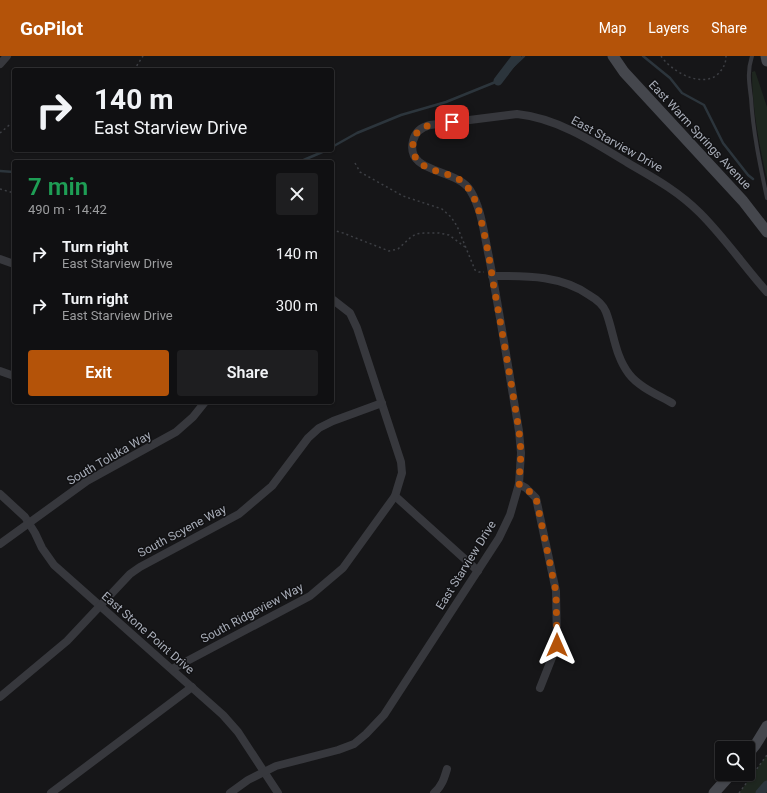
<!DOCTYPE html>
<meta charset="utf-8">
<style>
body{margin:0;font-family:Roboto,sans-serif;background:#1e1e20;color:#f1f3f6;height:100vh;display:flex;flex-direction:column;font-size:15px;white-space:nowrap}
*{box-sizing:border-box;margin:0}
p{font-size:13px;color:#9c9d9f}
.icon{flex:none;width:22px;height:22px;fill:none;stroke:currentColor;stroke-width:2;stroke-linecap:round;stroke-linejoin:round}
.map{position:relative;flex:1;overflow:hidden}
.panel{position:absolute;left:12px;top:104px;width:322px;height:244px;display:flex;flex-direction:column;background:#101012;border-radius:4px;box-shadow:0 1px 3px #0004,0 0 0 1px #303032}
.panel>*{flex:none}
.banner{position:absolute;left:12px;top:12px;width:322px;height:84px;border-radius:4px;box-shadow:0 1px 3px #0004,0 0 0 1px #303032;background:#101012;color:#f1f3f6;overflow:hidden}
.buttons{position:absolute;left:715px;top:685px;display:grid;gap:8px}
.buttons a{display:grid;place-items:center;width:40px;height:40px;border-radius:4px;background:#101012;box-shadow:0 1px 3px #0004,0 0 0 1px #303032;font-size:20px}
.pin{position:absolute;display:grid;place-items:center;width:34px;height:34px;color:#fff;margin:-17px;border-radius:8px;box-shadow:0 2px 6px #0006}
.me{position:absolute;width:44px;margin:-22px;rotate:0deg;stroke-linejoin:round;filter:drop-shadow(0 0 3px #0008)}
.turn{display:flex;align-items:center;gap:14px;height:84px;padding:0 16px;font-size:18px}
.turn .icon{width:52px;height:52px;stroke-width:2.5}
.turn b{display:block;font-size:28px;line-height:34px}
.round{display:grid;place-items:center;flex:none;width:42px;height:42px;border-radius:4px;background:#1e1e20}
.summary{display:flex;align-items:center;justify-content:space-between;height:68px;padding:0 16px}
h1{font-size:24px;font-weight:600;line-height:30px;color:#1e9e55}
.cta{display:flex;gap:8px;margin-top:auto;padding:8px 16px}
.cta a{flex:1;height:46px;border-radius:4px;background:#b45309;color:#fff;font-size:16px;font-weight:600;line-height:46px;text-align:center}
.cta a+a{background:#1e1e20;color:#f1f3f6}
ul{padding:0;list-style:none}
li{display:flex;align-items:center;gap:12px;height:52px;padding:0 16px}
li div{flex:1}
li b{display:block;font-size:15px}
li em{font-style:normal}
header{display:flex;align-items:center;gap:24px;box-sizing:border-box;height:56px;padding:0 20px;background:#b45309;color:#fff}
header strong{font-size:19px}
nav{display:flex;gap:22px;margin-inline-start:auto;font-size:14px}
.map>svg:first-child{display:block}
</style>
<header>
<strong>GoPilot</strong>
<nav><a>Map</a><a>Layers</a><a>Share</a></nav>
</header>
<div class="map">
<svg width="767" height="737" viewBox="0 0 767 737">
<rect width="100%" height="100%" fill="#161618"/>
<g fill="#1e261f">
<path d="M755,15L767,51V123C759,89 752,51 752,16Z"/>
<path d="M767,699V737H739Z"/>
</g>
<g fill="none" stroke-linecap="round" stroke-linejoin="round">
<g stroke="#2c353c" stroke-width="2.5">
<path d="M643,0L670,22L682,37L704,49L723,87L748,119L753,123"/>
<path d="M332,91L357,77L401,59L446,46L498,25L524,0"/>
<path d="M299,106L327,94"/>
<path d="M0,115L14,116"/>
</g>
<g stroke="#2c353c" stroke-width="9">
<path d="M498,25L517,0"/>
<path d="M760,737L767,729"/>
</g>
<g stroke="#3d3f44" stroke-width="1.5" stroke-dasharray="2 3" stroke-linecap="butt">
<path d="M661,0C671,15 700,32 717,19C723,13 726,8 726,0"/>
<path d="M134,14L143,0"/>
<path d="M0,77L14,65"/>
<path d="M355,107L360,116L403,140L442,153L451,161L457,170L475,214L479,216H484"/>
<path d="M0,133L14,137"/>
<path d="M332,174L343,177L389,195L398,193L411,181L416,178L424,177H439L449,179L465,191"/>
<path d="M739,737L767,699"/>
</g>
<path stroke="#37383d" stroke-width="4" d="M752,0C747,16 749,26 751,42C753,76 760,109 767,142"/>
<g stroke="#37383d" stroke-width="8">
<path d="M0,8L7,0"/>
<path d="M0,203L14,208"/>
<path d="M492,220C526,220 560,219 589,239C596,243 603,248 606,256C614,277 615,300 629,318C639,331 658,339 672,347"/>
<path d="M0,315L14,320"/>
<path d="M519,428L526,432L536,442L556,535L557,589L540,632"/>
<path d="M0,438L25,461L35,477L42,492L54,509L223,659L238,676L278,737"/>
<path d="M395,440L478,515"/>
<path d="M0,488L87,425L176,376L193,361L205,346"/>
<path d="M172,613L310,540L343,512L395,440L402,417L401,406L357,272L350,257L332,243"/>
<path d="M0,641L67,585L130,518L140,511L239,458L272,430L308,382L319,372L333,365L382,347"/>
<path d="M51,737L192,631"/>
<path d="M230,737L248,724L276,710L338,694L354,688L366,678L384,659L499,482L510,459L519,428L521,397L519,375C509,317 500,258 489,201C484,179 482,153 470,134C456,112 405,118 413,85C415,76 422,71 430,69L517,58C557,62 594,86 628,107C654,122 678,135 700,157C724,181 744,210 767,236"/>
<path d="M434,737C442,730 444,723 447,713"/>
</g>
<g stroke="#45474d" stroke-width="11">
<path d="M613,0L624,16L743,145L767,176"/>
<path d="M766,0L767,5"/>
<path d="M748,698L756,688L767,670"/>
<path d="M714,737L731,718"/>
</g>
</g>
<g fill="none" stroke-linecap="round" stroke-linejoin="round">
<path stroke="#b45309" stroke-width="7" stroke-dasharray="0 12.6" d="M452,66C434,68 411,68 413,93C415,116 445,114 460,124C468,129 472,138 476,146C480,157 482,169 485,181C488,196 491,211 493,226C502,275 511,325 519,375L521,396L519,428L526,432L536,442L556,536L557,589"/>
</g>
<g text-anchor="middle" stroke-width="3" stroke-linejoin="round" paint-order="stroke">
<g font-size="12" fill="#a8adb8" stroke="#111113">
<text transform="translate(700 79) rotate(47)" y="4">East Warm Springs Avenue</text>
<text transform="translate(617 88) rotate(29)" y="4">East Starview Drive</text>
<text transform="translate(109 402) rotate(-30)" y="4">South Toluka Way</text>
<text transform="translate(182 475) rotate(-28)" y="4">South Scyene Way</text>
<text transform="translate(466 509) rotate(-58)" y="4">East Starview Drive</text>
<text transform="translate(252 557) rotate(-28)" y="4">South Ridgeview Way</text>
<text transform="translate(148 577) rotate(41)" y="4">East Stone Point Drive</text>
</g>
</g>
</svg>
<div class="buttons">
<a><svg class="icon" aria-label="search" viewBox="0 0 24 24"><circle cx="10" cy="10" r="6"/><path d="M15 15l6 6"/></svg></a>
</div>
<div class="pin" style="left:452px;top:66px;background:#d93025"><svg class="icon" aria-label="arrive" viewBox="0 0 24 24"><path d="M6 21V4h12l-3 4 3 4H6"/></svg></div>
<svg class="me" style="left:557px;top:589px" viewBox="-20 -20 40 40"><path d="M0-17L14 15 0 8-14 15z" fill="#b45309" stroke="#fff" stroke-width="4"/></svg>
<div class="banner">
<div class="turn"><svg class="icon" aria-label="right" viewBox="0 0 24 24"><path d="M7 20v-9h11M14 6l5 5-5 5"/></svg><div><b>140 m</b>East Starview Drive</div></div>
</div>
<section class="panel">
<div class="summary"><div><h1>7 min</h1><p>490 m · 14:42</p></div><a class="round"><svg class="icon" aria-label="close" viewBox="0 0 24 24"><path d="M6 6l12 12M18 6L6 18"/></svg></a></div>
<ul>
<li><svg class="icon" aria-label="right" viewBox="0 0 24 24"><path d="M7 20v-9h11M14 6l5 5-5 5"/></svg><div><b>Turn right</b><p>East Starview Drive</p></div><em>140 m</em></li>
<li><svg class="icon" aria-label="right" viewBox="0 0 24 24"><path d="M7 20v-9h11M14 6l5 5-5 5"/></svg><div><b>Turn right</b><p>East Starview Drive</p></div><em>300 m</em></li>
</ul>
<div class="cta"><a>Exit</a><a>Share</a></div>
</section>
</div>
